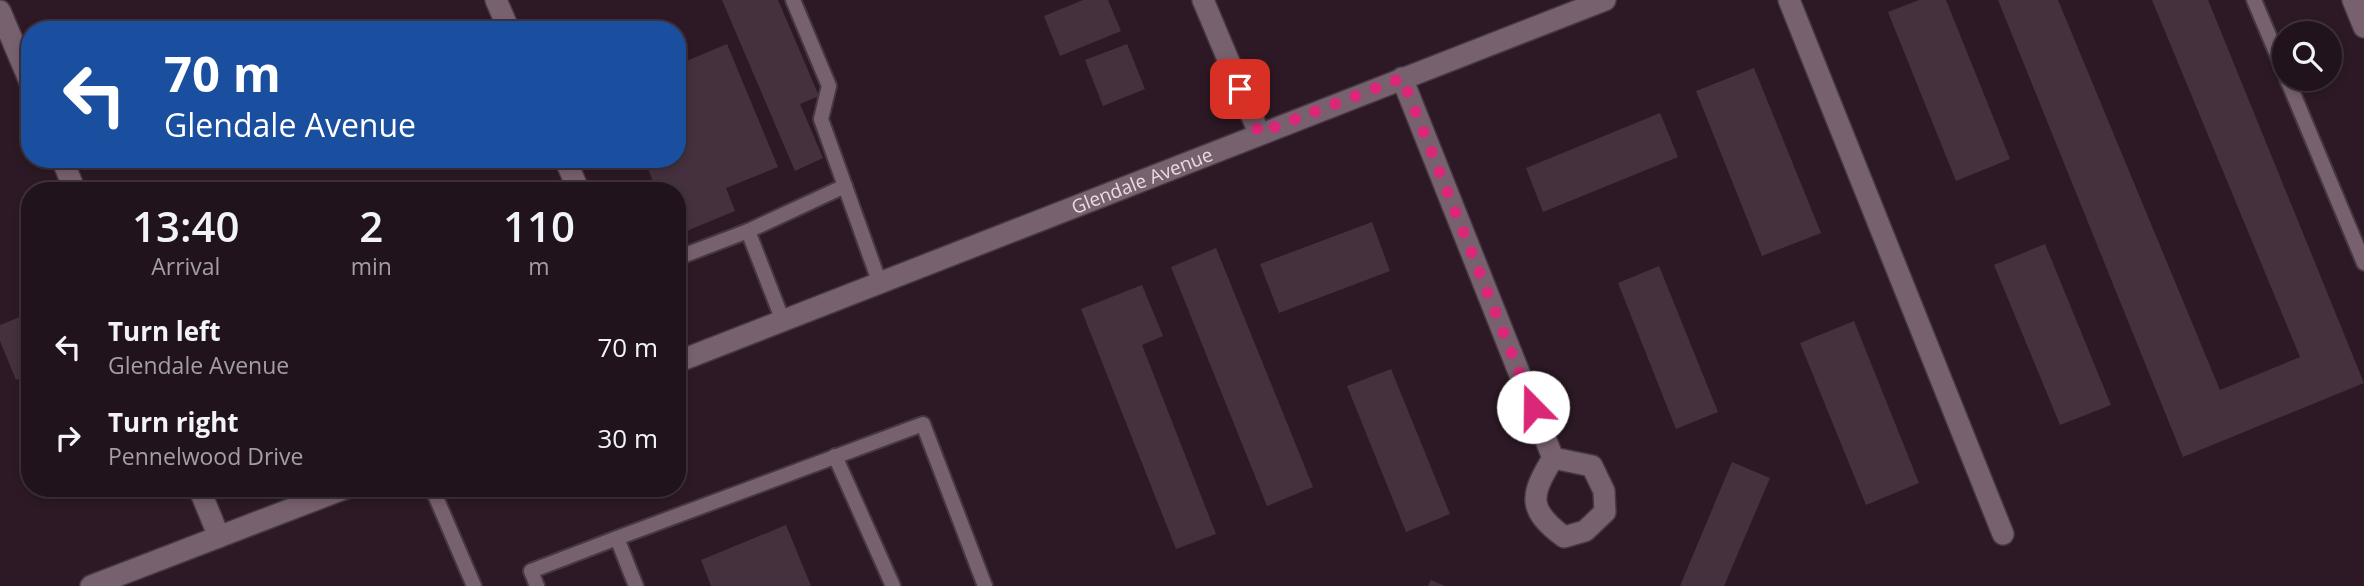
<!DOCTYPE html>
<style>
body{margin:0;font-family:"Open Sans",sans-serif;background:#2d2029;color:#f1f3f6;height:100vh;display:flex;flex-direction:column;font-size:26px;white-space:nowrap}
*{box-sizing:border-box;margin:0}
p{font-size:23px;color:#a29ea3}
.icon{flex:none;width:38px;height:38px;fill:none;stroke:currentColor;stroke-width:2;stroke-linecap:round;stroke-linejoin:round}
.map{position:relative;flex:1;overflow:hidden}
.panel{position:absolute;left:21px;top:182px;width:665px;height:315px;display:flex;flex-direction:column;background:#21131c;border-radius:28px;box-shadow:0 4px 10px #0003,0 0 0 2px #3e323b}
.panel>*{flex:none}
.banner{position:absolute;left:21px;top:21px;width:665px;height:147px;border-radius:28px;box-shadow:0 4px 10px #0003,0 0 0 2px #3e323b;background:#1a4fa0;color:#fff;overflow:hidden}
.controls{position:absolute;left:2272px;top:21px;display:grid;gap:14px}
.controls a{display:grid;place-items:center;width:70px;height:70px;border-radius:50%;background:#21131c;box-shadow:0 4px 10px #0003,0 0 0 2px #3e323b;font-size:35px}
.pin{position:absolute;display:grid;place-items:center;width:60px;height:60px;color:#fff;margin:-30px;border-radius:14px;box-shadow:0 4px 10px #0006}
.me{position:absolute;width:77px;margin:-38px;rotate:338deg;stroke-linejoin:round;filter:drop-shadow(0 0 5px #0008)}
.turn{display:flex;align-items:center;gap:24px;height:147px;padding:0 28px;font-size:32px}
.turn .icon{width:91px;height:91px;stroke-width:2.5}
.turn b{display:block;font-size:49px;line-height:60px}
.eta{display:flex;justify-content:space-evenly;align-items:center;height:119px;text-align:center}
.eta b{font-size:42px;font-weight:600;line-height:49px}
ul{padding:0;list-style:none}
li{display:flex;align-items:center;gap:21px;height:91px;padding:0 28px}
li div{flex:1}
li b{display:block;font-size:26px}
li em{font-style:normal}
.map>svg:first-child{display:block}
</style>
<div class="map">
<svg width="2364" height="586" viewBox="0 0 2364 586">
<rect width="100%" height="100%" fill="#2c1925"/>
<g fill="#45313e">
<path d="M722,0H778L819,96L800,104L823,158L795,171Z"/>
<path d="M1083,0H1108L1121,31L1060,56L1044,16Z"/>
<path d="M1919,0H1946L2010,159L1956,181L1888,12Z"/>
<path d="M1998,0H2058L2220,390L2300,357L2152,0H2208L2364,383L2183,457Z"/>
<path d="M727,44L778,167L726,188L735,211L677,235V191H657L644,159H677V113L687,109L677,86V65Z"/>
<path d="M1127,44L1145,89L1103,106L1085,60Z"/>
<path d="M1754,68L1821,233L1762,256L1696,91Z"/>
<path d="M1660,113L1678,157L1543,212L1526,168Z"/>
<path d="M1372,222L1390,271L1279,313L1260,264Z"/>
<path d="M2045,244L2111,405L2060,425L1994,265Z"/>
<path d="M1216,248L1313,487L1267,506L1171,267Z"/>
<path d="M1659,266L1718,412L1676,429L1618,283Z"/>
<path d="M1142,285L1163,336L1142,345L1216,534L1176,549L1081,309Z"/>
<path d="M30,313V374L16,380L0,341V325Z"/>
<path d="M1854,321L1919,483L1866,505L1800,343Z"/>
<path d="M1391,369L1450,514L1406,532L1347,386Z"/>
<path d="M1732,462L1770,478L1724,586H1680Z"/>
<path d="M786,525L811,586H711L701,560Z"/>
<path d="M1431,580L1445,586H1428Z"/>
</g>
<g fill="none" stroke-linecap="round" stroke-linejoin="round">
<g stroke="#463841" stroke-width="18">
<g id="lane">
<path d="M793,0L829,86L821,119L880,284"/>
<path d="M2254,0L2284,71"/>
<path d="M2287,79L2364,263"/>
<path d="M677,258L748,231"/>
<path d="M783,321L748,231L845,186"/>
<path d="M835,456L893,586"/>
<path d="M432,488L474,586"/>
<path d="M537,586L531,571L617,538"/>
<path d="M636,586L617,538L923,424L985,586"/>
</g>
</g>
<g stroke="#463841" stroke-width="24">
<g id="street">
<path d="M496,0L509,30"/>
<path d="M1203,0L1259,133"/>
<path d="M1789,0L2003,534"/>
<path d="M2353,0L2364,27"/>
<path d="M0,11L30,82"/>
<path d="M1402,78L1553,458C1530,496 1527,509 1564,537L1585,531L1605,512L1604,491L1592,466L1553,458"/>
<path d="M62,159L75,191"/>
<path d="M565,159L579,191"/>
<path d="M199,488L219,537"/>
</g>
</g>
<g stroke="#463841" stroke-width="24">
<g id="secondary">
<path id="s1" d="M677,362L1605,0"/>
<path d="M91,586L346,488"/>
</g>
</g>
<use href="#lane" stroke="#78616f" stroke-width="14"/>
<use href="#street" stroke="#78616f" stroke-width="21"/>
<use href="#secondary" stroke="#78616f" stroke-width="21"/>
</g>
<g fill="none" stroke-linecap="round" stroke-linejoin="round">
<path stroke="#db2777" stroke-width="12" stroke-dasharray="0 21.6" d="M1240,89L1259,133L1402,78L1533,407"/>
</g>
<g text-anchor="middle" stroke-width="7" stroke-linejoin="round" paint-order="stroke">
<g font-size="19" fill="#e8dbe2" stroke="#0f070c">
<text dy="7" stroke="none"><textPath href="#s1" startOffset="499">Glendale Avenue</textPath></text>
</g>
</g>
</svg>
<div class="controls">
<a><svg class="icon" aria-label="search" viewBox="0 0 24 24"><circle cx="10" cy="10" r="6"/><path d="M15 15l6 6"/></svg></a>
</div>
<div class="pin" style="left:1240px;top:89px;background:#d93025"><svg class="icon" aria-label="arrive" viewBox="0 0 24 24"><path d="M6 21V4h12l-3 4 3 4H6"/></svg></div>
<svg class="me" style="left:1533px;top:407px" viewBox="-20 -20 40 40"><circle r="19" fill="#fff"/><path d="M0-13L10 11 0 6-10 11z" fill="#db2777"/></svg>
<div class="banner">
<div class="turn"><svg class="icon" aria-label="left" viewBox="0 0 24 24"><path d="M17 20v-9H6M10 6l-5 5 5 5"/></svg><div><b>70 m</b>Glendale Avenue</div></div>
</div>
<section class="panel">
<div class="eta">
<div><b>13:40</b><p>Arrival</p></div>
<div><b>2</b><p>min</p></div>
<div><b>110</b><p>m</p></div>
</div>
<ul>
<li><svg class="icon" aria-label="left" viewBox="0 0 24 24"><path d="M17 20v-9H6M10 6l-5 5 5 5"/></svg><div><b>Turn left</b><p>Glendale Avenue</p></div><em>70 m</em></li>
<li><svg class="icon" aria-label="right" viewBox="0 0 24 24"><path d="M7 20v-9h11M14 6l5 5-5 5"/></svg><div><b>Turn right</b><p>Pennelwood Drive</p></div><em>30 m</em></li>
</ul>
</section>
</div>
